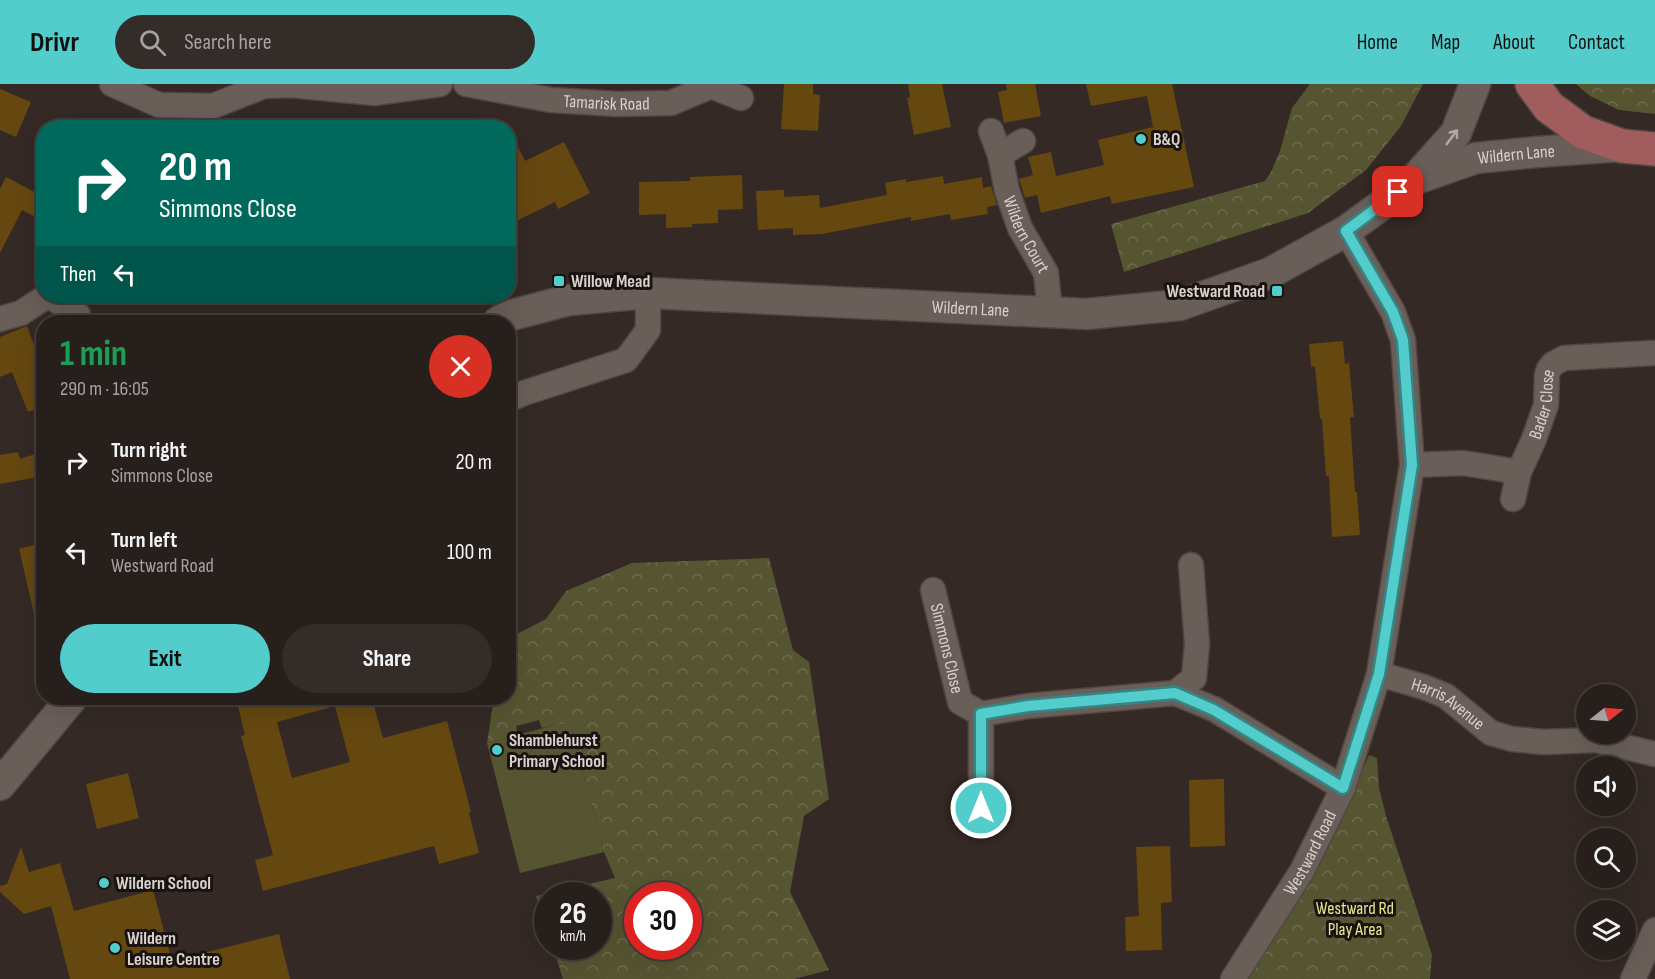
<!DOCTYPE html>
<meta charset="utf-8">
<style>
body{margin:0;font-family:"Sofia Sans Condensed",sans-serif;background:#332c28;color:#f1f3f6;height:100vh;display:flex;flex-direction:column;font-size:22px;white-space:nowrap}
*{box-sizing:border-box;margin:0}
p{font-size:20px;color:#a4a2a3}
.icon{flex:none;width:33px;height:33px;fill:none;stroke:currentColor;stroke-width:2;stroke-linecap:round;stroke-linejoin:round}
.map{position:relative;flex:1;overflow:hidden}
.details{position:absolute;left:36px;top:231px;width:480px;height:390px;display:flex;flex-direction:column;background:#271f1b;border-radius:24px;box-shadow:0 6px 24px #0002,0 0 0 2px #433d3a}
.details>*{flex:none}
.banner{position:absolute;left:36px;top:36px;width:480px;height:183px;border-radius:24px;box-shadow:0 6px 24px #0002,0 0 0 2px #433d3a;background:#00695c;color:#fff;overflow:hidden}
.needle{width:39px;rotate:73deg}
.fabs{position:absolute;left:1576px;top:600px;display:grid;gap:12px}
.fabs a{display:grid;place-items:center;width:60px;height:60px;border-radius:50%;background:#271f1b;box-shadow:0 6px 24px #0002,0 0 0 2px #433d3a;font-size:30px}
.speed{position:absolute;left:534px;top:798px;display:flex;gap:12px;font-size:30px;font-weight:700;text-align:center}
.speed>*{display:grid;place-content:center;width:78px;height:78px;border-radius:50%;background:#271f1b;box-shadow:0 6px 24px #0002,0 0 0 2px #433d3a;line-height:1}
.speed small{font-size:15px;font-weight:400}
.speed .limit{border:9px solid #d22;background:#fff;color:#111}
.pin{position:absolute;display:grid;place-items:center;width:51px;height:51px;color:#fff;margin:-26px;border-radius:12px;box-shadow:0 3px 9px #0006}
.me{position:absolute;width:66px;margin:-33px;rotate:0deg;stroke-linejoin:round;filter:drop-shadow(0 0 4px #0008)}
.turn{display:flex;align-items:center;gap:21px;height:126px;padding:0 24px;font-size:27px}
.turn .icon{width:78px;height:78px;stroke-width:2.5}
.turn b{display:block;font-size:42px;line-height:51px}
.then{display:flex;align-items:center;height:57px;padding:0 24px;background:#0003;gap:12px;font-size:22px}
.round{display:grid;place-items:center;flex:none;width:63px;height:63px;border-radius:32px;background:#332c28}
.summary{display:flex;align-items:center;justify-content:space-between;height:102px;padding:0 24px}
h1{font-size:36px;font-weight:700;line-height:45px;color:#1e9e55}
.action{display:flex;gap:12px;margin-top:auto;padding:12px 24px}
.action a{flex:1;height:69px;border-radius:36px;background:#53cdcb;color:#111;font-size:24px;font-weight:700;line-height:69px;text-align:center}
.action a+a{background:#332c28;color:#f1f3f6}
ul{padding:0;list-style:none}
li{display:flex;align-items:center;gap:18px;height:90px;padding:0 24px}
li div{flex:1}
li b{display:block;font-size:22px}
li em{font-style:normal}
header{display:flex;align-items:center;gap:36px;box-sizing:border-box;height:84px;padding:0 30px;background:#53cdcb;color:#111}
header strong{font-size:28px}
nav{display:flex;gap:33px;margin-inline-start:auto;font-size:21px}
.search{width:420px;height:54px;background:#332c28;display:flex;align-items:center;gap:15px;box-sizing:border-box;padding:0 21px;border-radius:33px;color:#a4a2a3;font-size:22px}
.map>svg:first-child{display:block}
</style>
<header>
<strong>Drivr</strong>
<div class="search"><svg class="icon" aria-label="search" viewBox="0 0 24 24"><circle cx="10" cy="10" r="6"/><path d="M15 15l6 6"/></svg>Search here</div>
<nav><a>Home</a><a>Map</a><a>About</a><a>Contact</a></nav>
</header>
<div class="map">
<svg width="1655" height="895" viewBox="0 0 1655 895">
<defs>
<pattern id="forest-crowns" width="20" height="18" patternUnits="userSpaceOnUse" patternTransform="scale(1.5)"><rect width="20" height="18" fill="#565532"/><path d="M2 6a3 3 0 1 1 6 0M12 15a3 3 0 1 1 6 0" fill="none" stroke="#6e6c4e"/></pattern>
</defs>
<rect width="100%" height="100%" fill="#342924"/>
<path fill="#565532" d="M570,637L604,768L520,789L487,659Z"/>
<g fill="url(#forest-crowns)" fill-rule="evenodd">
<path d="M1310,0H1423L1401,42L1366,86L1308,129L1124,188L1111,140L1265,97L1271,88L1280,67L1292,24Z"/>
<path d="M1576,0H1655V30L1619,26L1590,12Z"/>
<path d="M769,474L793,566L809,578L829,715L804,732L790,808L829,886L794,895H563L553,863L598,862V812H548L547,847L536,812L615,794L604,768L570,638L542,644L539,636L516,642L518,651L487,659L493,620L492,614H508L509,554L546,535L566,507L632,479ZM638,812H688V862H638Z"/>
<path d="M1369,671L1377,674L1379,704L1386,732L1432,871L1430,895H1241L1315,784L1341,735Z"/>
</g>
<g fill="#654710" fill-rule="evenodd">
<path d="M784,0H813V10L820,11L818,47L781,45Z"/>
<path d="M908,0H942L951,43L914,51L907,14L910,13Z"/>
<path d="M1006,0H1035L1041,32L1004,39L998,8L1007,6Z"/>
<path d="M1086,0H1172L1194,103L1112,120L1110,112L1041,129L1037,111L1025,114L1019,95L1033,91L1028,73L1051,68L1056,92L1104,81L1098,56L1153,43L1147,12L1091,22Z"/>
<path d="M0,5L31,18L16,53L0,46Z"/>
<path d="M508,43L525,77L564,58L590,109L558,125L555,118L508,141Z"/>
<path d="M742,91L743,125L718,126V139L692,140V143L666,144V130L639,131V98L690,97V93Z"/>
<path d="M943,92L944,100L982,93L983,104L991,102L997,121L987,123L988,130L951,136L950,130L911,137V133L822,150L793,151V144L758,146L756,107L784,106V113L819,111L820,124L887,111L885,99L906,95V98Z"/>
<path d="M6,93L44,113V137L22,126L0,169V105Z"/>
<path d="M27,242L44,289V322L28,328L12,288L0,293V253Z"/>
<path d="M1343,257L1345,280L1349,279L1351,301L1354,333H1350L1355,408H1357L1360,451L1332,453L1329,392H1326L1322,335H1320L1315,282L1311,283L1309,260Z"/>
<path d="M44,367V392L0,400V371L18,368L20,375Z"/>
<path d="M44,458V533L35,534L19,465Z"/>
<path d="M236,614H368L370,619L373,618L383,654L447,637L471,728L469,729L479,769L439,780L434,762L263,807L255,776L273,771L241,652L245,651ZM335,622L350,678L292,694L277,638Z"/>
<path d="M128,689L139,734L97,745L86,700Z"/>
<path d="M1224,695L1225,762L1190,763L1189,696Z"/>
<path d="M1170,762L1172,818L1161,819L1162,866L1126,867L1125,833L1139,832L1136,763Z"/>
<path d="M21,763L29,788L60,779L74,827L153,806L172,877L279,850L290,895H70L51,822L24,830L0,808V802L7,800Z"/>
</g>
<g fill="none" stroke-linecap="round" stroke-linejoin="round">
<g stroke="#504743" stroke-width="27">
<g id="minor">
<path d="M112,0L159,21L213,22L264,2L291,1L374,9L440,0"/>
<path id="s1" d="M466,0L551,16L617,20L671,19L711,2L713,0"/>
<path d="M711,2L741,14"/>
<path id="s2" d="M991,47L1000,71L1007,107L1020,144L1046,189L1050,227"/>
<path d="M1000,71L1023,57"/>
<path d="M50,212L78,231"/>
<path d="M0,235L21,229L47,212"/>
<path d="M508,316L524,309L626,276L648,246V209"/>
<path d="M1412,381L1463,379L1519,388"/>
<path id="s3" d="M1513,415L1519,388L1534,355L1546,321L1547,291L1549,285L1553,280L1564,274L1653,269"/>
<path id="s4" d="M933,506L960,618L981,630L1028,622L1175,609L1214,625L1343,704"/>
<path id="s5" d="M1379,590L1424,603L1446,612L1491,649L1512,655L1544,658L1596,656L1655,670"/>
<path d="M1175,609L1194,594L1197,560L1191,481"/>
<path d="M981,630V724"/>
<path id="s6" d="M1233,895L1302,787L1343,704L1379,590L1412,381L1403,256L1393,228L1346,147"/>
<path d="M1633,895L1655,846"/>
</g>
</g>
<g stroke="#504743" stroke-width="33">
<g id="tertiary">
<path id="s7" d="M1416,95L1476,74L1537,68L1622,62"/>
<path id="s8" d="M498,238L508,232L569,216L648,209L1087,230L1180,221L1270,189L1346,147L1383,120L1414,96L1456,49L1475,0"/>
<path d="M0,701L72,614"/>
</g>
</g>
<g stroke="#504743" stroke-width="36">
<path id="primary" d="M1532,0L1549,23L1583,48L1622,62L1655,65"/>
</g>
<use href="#minor" stroke="#6a5e58" stroke-width="24"/>
<use href="#tertiary" stroke="#6a5e58" stroke-width="30"/>
<use href="#primary" stroke="#a15d5d" stroke-width="33"/>
</g>
<defs><path id="oneway-shaft" d="M-6 0H5M1.5-3L5.5 0L1.5 3" fill="none" stroke-width="1.6" stroke-linecap="round" stroke-linejoin="round" transform="scale(1.5)"/></defs>
<use stroke="#b2a9a4" href="#oneway-shaft" transform="translate(1452 53) rotate(-53)"/>
<g fill="none" stroke-linecap="round" stroke-linejoin="round">
<g stroke="#368584" stroke-width="15">
<path id="route" d="M981,724V630L1028,622L1175,609L1214,626L1343,704L1379,590L1412,381L1403,256L1393,228L1346,147L1398,108"/>
</g>
<use href="#route" stroke="#53cdcb" stroke-width="10"/>
</g>
<g fill="#53cdcb" stroke="#181311" stroke-width="2">
<circle cx="1141" cy="55" r="6"/>
<rect x="553" y="191" width="12" height="12" rx="3"/>
<rect x="1271" y="201" width="12" height="12" rx="3"/>
<circle cx="497" cy="666" r="6"/>
<circle cx="104" cy="799" r="6"/>
<circle cx="115" cy="864" r="6"/>
</g>
<g text-anchor="middle" stroke-width="6" stroke-linejoin="round" paint-order="stroke">
<g font-size="18" fill="#d8d1cd" stroke="#181311">
<text dy="6" stroke="none"><textPath href="#s1" startOffset="142">Tamarisk Road</textPath></text>
<text dy="6" stroke="none"><textPath href="#s7" startOffset="104">Wildern Lane</textPath></text>
<text dy="6" stroke="none"><textPath href="#s2" startOffset="110">Wildern Court</textPath></text>
<text dy="6" stroke="none"><textPath href="#s8" startOffset="477">Wildern Lane</textPath></text>
<text dy="6" stroke="none"><textPath href="#s3" startOffset="100">Bader Close</textPath></text>
<text dy="6" stroke="none"><textPath href="#s4" startOffset="60">Simmons Close</textPath></text>
<text dy="6" stroke="none"><textPath href="#s5" startOffset="76">Harris Avenue</textPath></text>
<text dy="6" stroke="none"><textPath href="#s6" startOffset="148">Westward Road</textPath></text>
</g>
<g font-size="18" font-weight="bold" fill="#d8d1cd" stroke="#181311" text-anchor="start">
<text x="1153" y="61">B&amp;Q</text>
<text x="571" y="203">Willow Mead</text>
<text x="1265" y="213" text-anchor="end">Westward Road</text>
<text x="509" y="662">Shamblehurst<tspan x="509" dy="21">Primary School</tspan></text>
<text x="116" y="805">Wildern School</text>
<text x="127" y="860">Wildern<tspan x="127" dy="21">Leisure Centre</tspan></text>
</g>
<g font-size="18" fill="#e9e68e" stroke="#181311">
<text x="1355" y="830">Westward Rd<tspan x="1355" dy="21">Play Area</tspan></text>
</g>
</g>
</svg>
<div class="fabs">
<a><svg class="needle" viewBox="-14 -14 28 28"><path d="M0-13l5 13h-10z" fill="#e53935"/><path d="M0 13l5-13h-10z" fill="#a4a2a3"/></svg></a>
<a><svg class="icon" aria-label="sound" viewBox="0 0 24 24"><path d="M4 9h4l5-4v14l-5-4H4zM17 9q2 3 0 6"/></svg></a>
<a><svg class="icon" aria-label="search" viewBox="0 0 24 24"><circle cx="10" cy="10" r="6"/><path d="M15 15l6 6"/></svg></a>
<a><svg class="icon" aria-label="layers" viewBox="0 0 24 24"><path d="M12 4l9 5-9 5-9-5zM3 14l9 5 9-5"/></svg></a>
</div>
<div class="speed"><div>26<small>km/h</small></div><div class="limit">30</div></div>
<div class="pin" style="left:1398px;top:108px;background:#d93025"><svg class="icon" aria-label="arrive" viewBox="0 0 24 24"><path d="M6 21V4h12l-3 4 3 4H6"/></svg></div>
<svg class="me" style="left:981px;top:724px" viewBox="-20 -20 40 40"><circle r="17" fill="#53cdcb" stroke="#fff" stroke-width="3"/><path d="M0-11L8 9 0 5-8 9z" fill="#fff"/></svg>
<div class="banner">
<div class="turn"><svg class="icon" aria-label="right" viewBox="0 0 24 24"><path d="M7 20v-9h11M14 6l5 5-5 5"/></svg><div><b>20 m</b>Simmons Close</div></div>
<div class="then">Then<svg class="icon" aria-label="left" viewBox="0 0 24 24"><path d="M17 20v-9H6M10 6l-5 5 5 5"/></svg></div>
</div>
<section class="details">
<div class="summary"><div><h1>1 min</h1><p>290 m · 16:05</p></div><a class="round" style="background:#d93025;color:#fff"><svg class="icon" aria-label="close" viewBox="0 0 24 24"><path d="M6 6l12 12M18 6L6 18"/></svg></a></div>
<ul>
<li><svg class="icon" aria-label="right" viewBox="0 0 24 24"><path d="M7 20v-9h11M14 6l5 5-5 5"/></svg><div><b>Turn right</b><p>Simmons Close</p></div><em>20 m</em></li>
<li><svg class="icon" aria-label="left" viewBox="0 0 24 24"><path d="M17 20v-9H6M10 6l-5 5 5 5"/></svg><div><b>Turn left</b><p>Westward Road</p></div><em>100 m</em></li>
</ul>
<div class="action"><a>Exit</a><a>Share</a></div>
</section>
</div>
